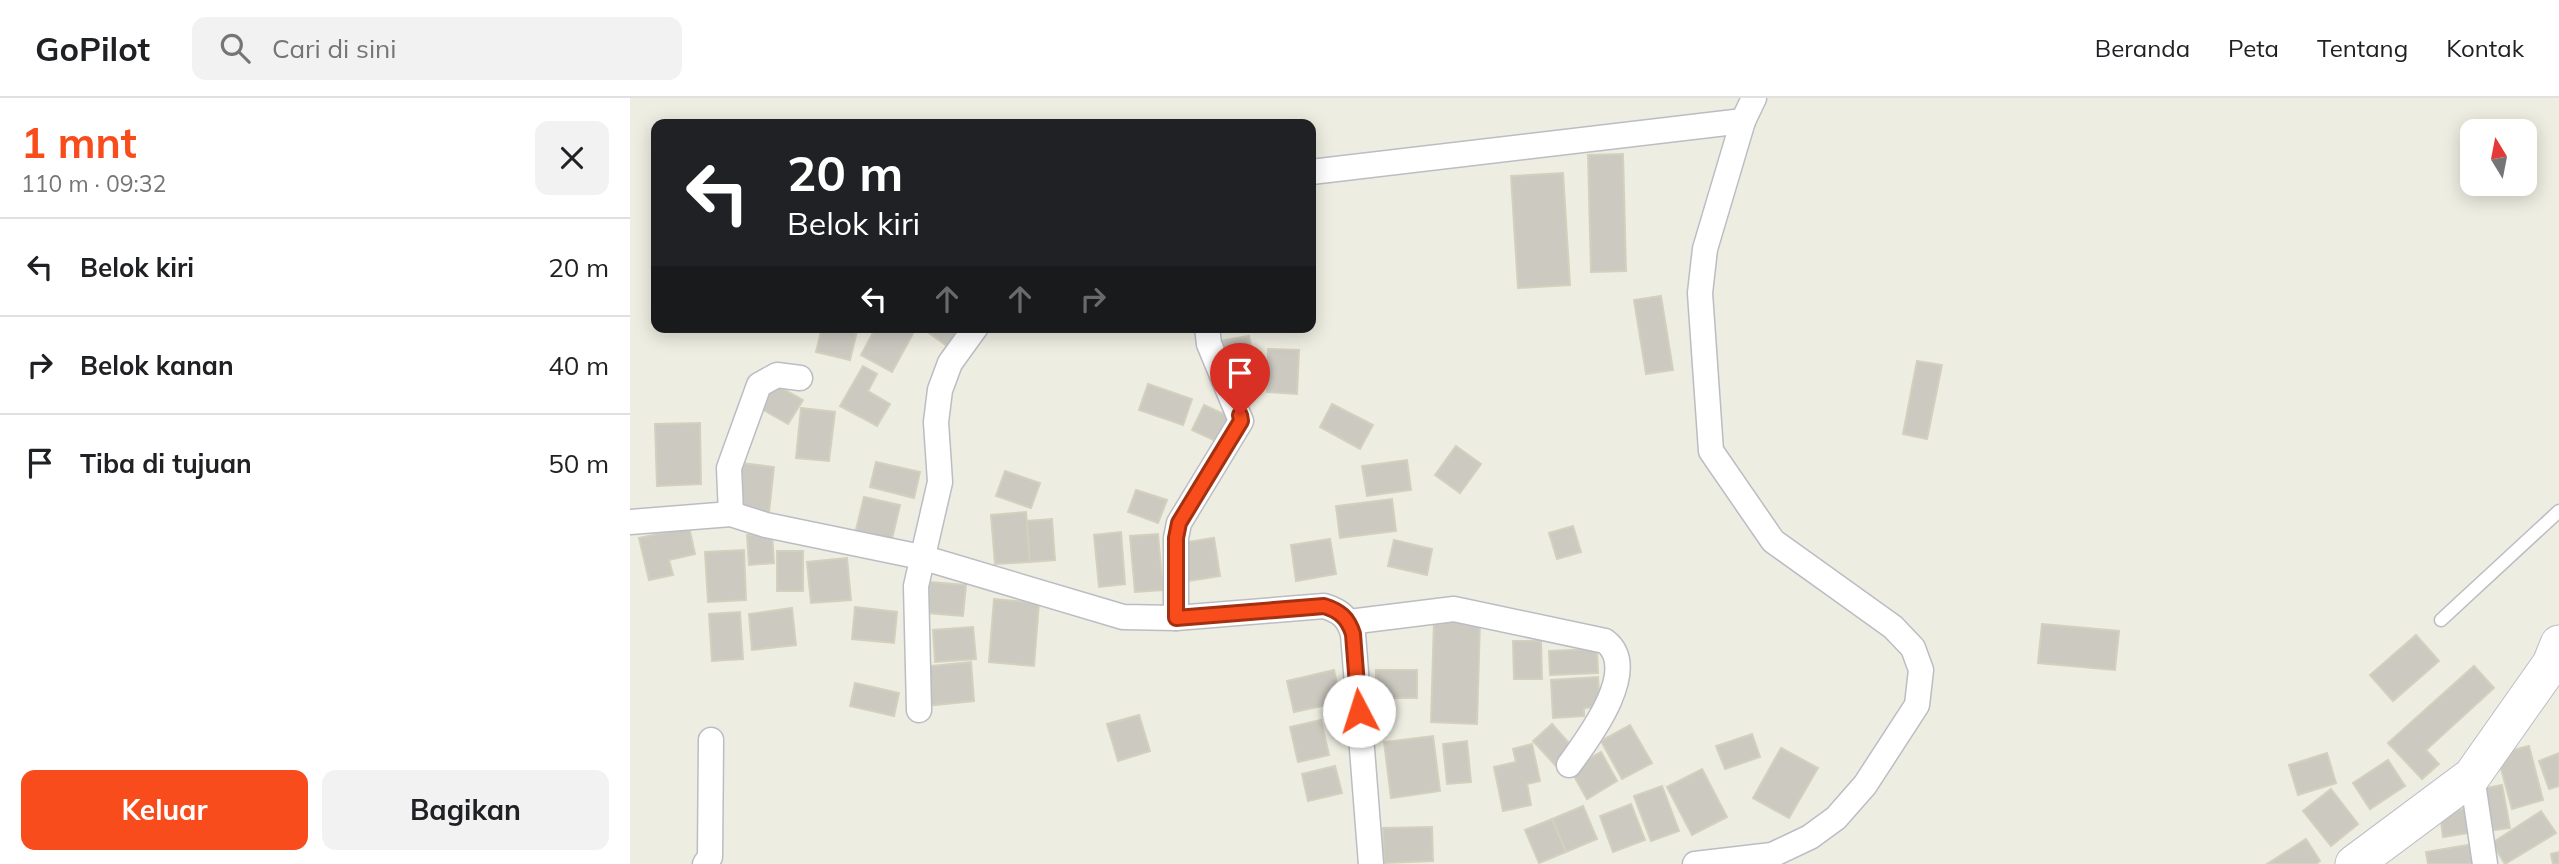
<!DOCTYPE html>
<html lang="id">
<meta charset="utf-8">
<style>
body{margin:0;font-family:Mulish,sans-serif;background:#f2f2f2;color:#202124;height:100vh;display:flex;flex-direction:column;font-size:26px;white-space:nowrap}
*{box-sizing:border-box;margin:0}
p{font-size:23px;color:#757577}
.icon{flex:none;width:38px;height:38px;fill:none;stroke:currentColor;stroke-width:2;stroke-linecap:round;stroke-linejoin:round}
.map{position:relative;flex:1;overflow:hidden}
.details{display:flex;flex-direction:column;background:#fff;width:630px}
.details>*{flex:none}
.top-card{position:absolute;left:21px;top:21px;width:665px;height:214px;border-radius:14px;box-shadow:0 4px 18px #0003;background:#202124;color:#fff;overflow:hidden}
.needle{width:46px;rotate:350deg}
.buttons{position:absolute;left:1830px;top:21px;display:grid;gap:14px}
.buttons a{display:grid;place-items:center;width:77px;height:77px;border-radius:14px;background:#fff;box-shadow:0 4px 18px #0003;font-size:35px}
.pin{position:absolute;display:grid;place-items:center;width:60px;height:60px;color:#fff;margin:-72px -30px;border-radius:50% 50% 50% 0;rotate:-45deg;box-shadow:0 0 7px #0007}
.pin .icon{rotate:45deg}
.me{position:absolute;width:77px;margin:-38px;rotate:355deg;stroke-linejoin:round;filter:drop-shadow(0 0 5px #0008)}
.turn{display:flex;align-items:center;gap:24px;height:147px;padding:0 21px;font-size:32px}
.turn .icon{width:91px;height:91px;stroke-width:2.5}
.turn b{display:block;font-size:49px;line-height:60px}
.lanes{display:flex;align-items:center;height:66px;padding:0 21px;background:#0003;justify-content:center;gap:35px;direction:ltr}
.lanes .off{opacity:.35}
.round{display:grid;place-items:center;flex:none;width:74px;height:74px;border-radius:14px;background:#f2f2f2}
.headline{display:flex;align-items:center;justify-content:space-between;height:119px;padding:0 21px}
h1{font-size:42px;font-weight:700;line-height:52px;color:#f94c1c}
.button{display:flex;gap:14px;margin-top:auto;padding:14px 21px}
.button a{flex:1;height:80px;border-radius:14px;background:#f94c1c;color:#fff;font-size:28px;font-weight:700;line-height:80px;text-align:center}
.button a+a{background:#f2f2f2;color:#202124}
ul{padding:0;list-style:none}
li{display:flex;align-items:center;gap:21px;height:98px;padding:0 21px;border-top:2px solid #e0e0e0}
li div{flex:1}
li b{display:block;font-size:26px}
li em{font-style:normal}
header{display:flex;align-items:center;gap:42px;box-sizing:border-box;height:98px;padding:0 35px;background:#fff;border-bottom:2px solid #e0e0e0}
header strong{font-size:33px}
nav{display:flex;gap:38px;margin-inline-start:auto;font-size:24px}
.search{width:490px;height:63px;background:#f2f2f2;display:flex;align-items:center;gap:18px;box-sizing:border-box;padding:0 24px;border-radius:14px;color:#757577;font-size:26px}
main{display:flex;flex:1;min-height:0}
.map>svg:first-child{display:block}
</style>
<header>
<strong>GoPilot</strong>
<div class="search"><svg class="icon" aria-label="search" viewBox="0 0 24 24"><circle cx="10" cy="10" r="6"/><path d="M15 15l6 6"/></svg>Cari di sini</div>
<nav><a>Beranda</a><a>Peta</a><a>Tentang</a><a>Kontak</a></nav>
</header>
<main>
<section class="details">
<div class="headline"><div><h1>1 mnt</h1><p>110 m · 09:32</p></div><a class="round"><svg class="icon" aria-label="close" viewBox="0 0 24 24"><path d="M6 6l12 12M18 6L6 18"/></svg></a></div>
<ul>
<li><svg class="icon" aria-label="left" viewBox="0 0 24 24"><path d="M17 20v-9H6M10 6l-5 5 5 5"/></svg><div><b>Belok kiri</b></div><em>20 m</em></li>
<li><svg class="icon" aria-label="right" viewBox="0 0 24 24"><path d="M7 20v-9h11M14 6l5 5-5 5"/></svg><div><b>Belok kanan</b></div><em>40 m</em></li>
<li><svg class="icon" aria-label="arrive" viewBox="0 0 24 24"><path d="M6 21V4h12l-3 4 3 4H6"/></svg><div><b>Tiba di tujuan</b></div><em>50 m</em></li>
</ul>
<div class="button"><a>Keluar</a><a>Bagikan</a></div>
</section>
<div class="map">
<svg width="1929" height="766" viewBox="0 0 1929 766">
<rect width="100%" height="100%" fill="#eeede1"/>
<g fill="#cbc9c0" stroke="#d3d0be" stroke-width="2">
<path d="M993,56L996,173L961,174L958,57Z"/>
<path d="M933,75L940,187L888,190L881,78Z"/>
<path d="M1031,198L1043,272L1016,276L1004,202Z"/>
<path d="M192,229H228L220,262L186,254Z"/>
<path d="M246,229L285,232L262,274L231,257Z"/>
<path d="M291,229H331L317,248Z"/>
<path d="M619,238L626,273L596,279L589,243Z"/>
<path d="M638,251L669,252L667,296L637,294Z"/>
<path d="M1287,263L1312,267L1297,341L1273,336Z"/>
<path d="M233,268L247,276L238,293L260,306L247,328L210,308Z"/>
<path d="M144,286L173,302L158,326L130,310Z"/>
<path d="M518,286L562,301L553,327L509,312Z"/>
<path d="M702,306L743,327L730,351L690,329Z"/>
<path d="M574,307L600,319L588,344L562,332Z"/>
<path d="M171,310L205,314L199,363L166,360Z"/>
<path d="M70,325L71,386L27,388L25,326Z"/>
<path d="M826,348L851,366L830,395L805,377Z"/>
<path d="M777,362L781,392L737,398L732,368Z"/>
<path d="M246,364L290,374L284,400L240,389Z"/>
<path d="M112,365L144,369L139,414L107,410Z"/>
<path d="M375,373L410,385L401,410L366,398Z"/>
<path d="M506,392L537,402L528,425L498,414Z"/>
<path d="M234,399L270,407L261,445L225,436Z"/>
<path d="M762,401L766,433L710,440L706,408Z"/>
<path d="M396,414L400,464L365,466L361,417Z"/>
<path d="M422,421L425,462L400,464L397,423Z"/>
<path d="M943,428L951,454L927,461L919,435Z"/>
<path d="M59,429L65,456L39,462L43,477L19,482L9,440Z"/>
<path d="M491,434L495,486L469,489L464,437Z"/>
<path d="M142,436L144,465L119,467L117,437Z"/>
<path d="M528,436L533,492L505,494L500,438Z"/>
<path d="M584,440L590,478L558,483L551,445Z"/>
<path d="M700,441L706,476L666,483L661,447Z"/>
<path d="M764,442L802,451L797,477L758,468Z"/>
<path d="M114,452L116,502L78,504L75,454Z"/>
<rect x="147" y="453" width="26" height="40"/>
<path d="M217,460L221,502L181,505L177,464Z"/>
<path d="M300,484L336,487L333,518L297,515Z"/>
<path d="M364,501L409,505L404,568L359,564Z"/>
<path d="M225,509L267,514L264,545L222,541Z"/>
<path d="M162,510L166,547L122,552L119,516Z"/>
<path d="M110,514L113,561L82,563L79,516Z"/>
<path d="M804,522L850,523L847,626L801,624Z"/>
<path d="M1412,526L1489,533L1485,572L1408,565Z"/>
<path d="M343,529L346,561L305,564L303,532Z"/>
<path d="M1786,537L1809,563L1763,603L1740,577Z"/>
<path d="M883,543H911L912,581H884Z"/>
<path d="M967,551L968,575L920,577L919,553Z"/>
<path d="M341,564L344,603L296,608L292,569Z"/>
<path d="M1844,568L1864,590L1796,652L1809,666L1792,681L1758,645Z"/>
<path d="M704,572L711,604L664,614L657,583Z"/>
<rect x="746" y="572" width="41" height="28"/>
<path d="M968,579L970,609L954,610V618L923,620L921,582Z"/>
<path d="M225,585L269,595L264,618L220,608Z"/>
<path d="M509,617L520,653L488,663L477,626Z"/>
<path d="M691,622L699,657L668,664L660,629Z"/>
<path d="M922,626L945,652L926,668L903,643Z"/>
<path d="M1000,627L1022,665L992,681L971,643Z"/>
<path d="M1122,636L1130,659L1095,671L1086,648Z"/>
<path d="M803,638L810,693L761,700L754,644Z"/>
<path d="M837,643L841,684L817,686L813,646Z"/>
<path d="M902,646L910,683L897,686L901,707L873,713L864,669L886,664L883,651Z"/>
<path d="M1899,648L1913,702L1882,711L1867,656Z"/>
<path d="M1151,650L1188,670L1159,720L1123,700Z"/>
<path d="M971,654L987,683L957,701L940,671Z"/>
<path d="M1697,655L1706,685L1668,697L1659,667Z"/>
<path d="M1929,655V688L1919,691L1909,663Z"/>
<path d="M1758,662L1775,688L1740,711L1723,685Z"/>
<path d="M705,668L712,695L678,703L672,676Z"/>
<path d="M1072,671L1097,719L1062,737L1037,689Z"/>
<path d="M1872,687L1880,730L1859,733L1851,691Z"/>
<path d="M1032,688L1049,733L1021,743L1004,698Z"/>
<path d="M1701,691L1728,726L1701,748L1673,713Z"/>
<path d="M1001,706L1015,742L983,754L970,718Z"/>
<path d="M953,708L967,741L936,754L922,721Z"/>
<path d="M1835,711L1838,735L1813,739L1810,715Z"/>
<path d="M1911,713L1926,735L1875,766L1862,745Z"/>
<path d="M922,721L936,754L909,765L895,732Z"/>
<path d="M802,729L803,763L754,765L753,730Z"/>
<path d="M1676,741L1690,763L1686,766H1637Z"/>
<path d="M1844,746L1847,766H1798L1796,754Z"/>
<path d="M1929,754V766H1923L1921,756Z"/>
</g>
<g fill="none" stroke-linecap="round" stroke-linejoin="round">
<g stroke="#bbbdc4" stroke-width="15">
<path id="lane" d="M1811,522L1929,413"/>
</g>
<g stroke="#bbbdc4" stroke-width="27">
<g id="street">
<path d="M681,74L1113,23"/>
<path d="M101,416L99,370L129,287L147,277L170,280"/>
<path d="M0,424L101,416L136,427L291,459L493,519L546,520L694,508C710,513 718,519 723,536L741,766"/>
<path d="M546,520V440L549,425L611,323L579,246L577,229"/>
<path d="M719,524L824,511L975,543C1012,571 957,642 939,667"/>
<path d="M289,612L286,488L310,384L306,324L310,292L320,265L346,229"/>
<path d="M1842,678L1855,766"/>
<path d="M75,766L80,759L81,642"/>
<path d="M1065,766L1142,757L1180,739L1206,720L1235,687L1287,607L1291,572L1283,550L1263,529L1143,443L1081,353L1070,195L1075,151L1113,23L1124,0"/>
</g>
</g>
<g stroke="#bbbec6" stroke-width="39">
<path id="secondary" d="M1724,766L1842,678L1921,566L1929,546"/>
</g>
<use href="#lane" stroke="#fff" stroke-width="12"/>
<use href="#street" stroke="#fff" stroke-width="24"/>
<use href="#secondary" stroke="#fff" stroke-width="37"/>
</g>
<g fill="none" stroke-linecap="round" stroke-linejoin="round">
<g stroke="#a23112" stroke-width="18">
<path id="route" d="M610,317L611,323L549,425L546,440V520L694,508C710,513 718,520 723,536L729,613"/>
</g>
<use href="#route" stroke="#f94c1c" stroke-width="12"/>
</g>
</svg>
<div class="buttons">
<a><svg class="needle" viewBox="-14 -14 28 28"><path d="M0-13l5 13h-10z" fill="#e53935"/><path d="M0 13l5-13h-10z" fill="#757577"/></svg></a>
</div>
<div class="pin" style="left:610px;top:317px;background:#d93025"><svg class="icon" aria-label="arrive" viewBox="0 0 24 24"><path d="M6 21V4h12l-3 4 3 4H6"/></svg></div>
<svg class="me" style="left:729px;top:613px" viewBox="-20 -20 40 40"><circle r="19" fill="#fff"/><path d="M0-13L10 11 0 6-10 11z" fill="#f94c1c"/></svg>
<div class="top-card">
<div class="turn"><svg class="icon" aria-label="left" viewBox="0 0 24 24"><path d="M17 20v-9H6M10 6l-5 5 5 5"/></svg><div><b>20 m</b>Belok kiri</div></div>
<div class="lanes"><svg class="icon" aria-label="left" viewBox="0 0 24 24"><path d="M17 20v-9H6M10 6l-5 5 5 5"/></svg><svg class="icon off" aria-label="ahead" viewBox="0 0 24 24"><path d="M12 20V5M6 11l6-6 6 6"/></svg><svg class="icon off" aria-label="ahead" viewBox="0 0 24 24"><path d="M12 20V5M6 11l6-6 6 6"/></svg><svg class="icon off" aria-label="right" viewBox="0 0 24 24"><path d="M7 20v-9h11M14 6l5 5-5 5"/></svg></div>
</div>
</div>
</main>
